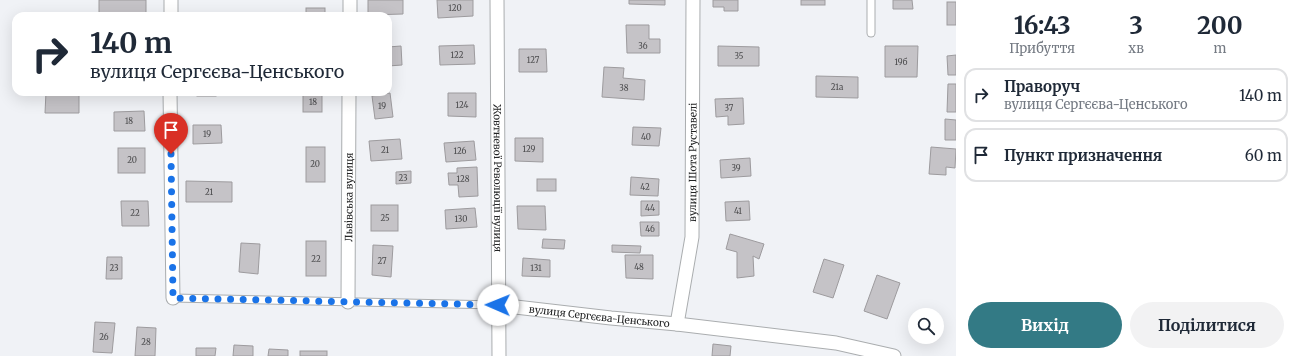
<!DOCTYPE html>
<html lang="uk">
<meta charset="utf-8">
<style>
body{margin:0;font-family:Merriweather,serif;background:#f2f2f3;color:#1f2937;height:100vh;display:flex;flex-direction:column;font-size:15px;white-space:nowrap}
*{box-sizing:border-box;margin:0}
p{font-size:13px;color:#747a83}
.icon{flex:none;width:22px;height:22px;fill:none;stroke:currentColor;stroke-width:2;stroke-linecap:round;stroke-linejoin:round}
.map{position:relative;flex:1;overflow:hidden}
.sheet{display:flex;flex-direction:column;background:#fff;width:340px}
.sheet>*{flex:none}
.top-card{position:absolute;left:12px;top:12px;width:380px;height:84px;border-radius:12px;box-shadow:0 4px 16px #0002;background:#fff;color:#1f2937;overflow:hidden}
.controls{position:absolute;left:908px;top:308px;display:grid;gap:8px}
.controls a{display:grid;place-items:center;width:36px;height:36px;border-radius:50%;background:#fff;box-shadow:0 4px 16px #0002;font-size:20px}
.pin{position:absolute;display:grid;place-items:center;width:34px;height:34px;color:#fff;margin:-41px -17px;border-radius:50% 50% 50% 0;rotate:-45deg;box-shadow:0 0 4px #0007}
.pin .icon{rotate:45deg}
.me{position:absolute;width:44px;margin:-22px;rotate:271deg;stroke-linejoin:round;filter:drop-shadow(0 0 3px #0008)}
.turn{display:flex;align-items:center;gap:14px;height:84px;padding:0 12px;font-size:18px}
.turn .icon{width:52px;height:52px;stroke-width:2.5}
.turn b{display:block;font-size:28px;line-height:34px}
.eta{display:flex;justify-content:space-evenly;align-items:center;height:68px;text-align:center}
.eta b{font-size:24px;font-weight:700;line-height:28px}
.cta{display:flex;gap:8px;margin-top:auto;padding:8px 12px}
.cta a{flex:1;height:46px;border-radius:24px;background:#337a85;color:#fff;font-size:16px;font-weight:700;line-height:46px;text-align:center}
.cta a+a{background:#f2f2f3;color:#1f2937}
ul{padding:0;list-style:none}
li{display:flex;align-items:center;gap:12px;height:54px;margin:0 8px 6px;padding:0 4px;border:2px solid #e0e1e3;border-radius:12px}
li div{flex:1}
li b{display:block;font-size:15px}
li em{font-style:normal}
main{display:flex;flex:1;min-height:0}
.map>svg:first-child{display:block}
</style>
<main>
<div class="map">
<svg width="956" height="356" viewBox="0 0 956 356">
<rect width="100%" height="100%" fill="#f0f2f6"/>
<g fill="#c5c3c7" stroke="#9d9b9e">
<rect x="99" y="0" width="47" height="16"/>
<path d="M368,0H403V14L368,15Z"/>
<path d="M437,0H473V16L438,18Z"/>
<path d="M629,0H665V5L629,4Z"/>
<path d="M713,0H738V11H724V7H713Z"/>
<rect x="801" y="0" width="24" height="5"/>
<path d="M893,0H912L913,9H893Z"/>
<rect x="947" y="2" width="9" height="23"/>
<rect x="306" y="8" width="19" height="8"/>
<path d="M626,25H649V39H660V53H627Z"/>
<path d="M474,45L475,64L440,65L439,46Z"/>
<path d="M401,46L402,65L388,66V47Z"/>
<path d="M718,46L759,47V66H718Z"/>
<path d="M885,46H918L917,77H885Z"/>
<path d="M519,49H546L547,72H519Z"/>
<path d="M956,55V75H948L947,56Z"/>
<path d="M604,67L624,68L623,78L645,80L644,100L602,97Z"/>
<path d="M816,76L858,77V98L816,97Z"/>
<path d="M948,84H956V112H947Z"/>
<path d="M46,92H79V113H45Z"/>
<rect x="197" y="92" width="19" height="4"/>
<rect x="303" y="92" width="19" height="20"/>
<path d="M390,93L393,117L375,119L372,96Z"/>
<path d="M448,93H476V117L448,116Z"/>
<path d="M743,98L744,124L728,125V116L716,117L715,99Z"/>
<path d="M144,111L145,131H114V112Z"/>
<path d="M945,119L956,120V140H945Z"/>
<path d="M193,125H221L222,143L193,144Z"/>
<path d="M633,127L661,128L659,146L632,145Z"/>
<path d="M515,138H543V162L515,161Z"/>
<path d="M400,139L402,159L371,161L369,141Z"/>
<path d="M474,141L476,160L446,162L444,143Z"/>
<rect x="306" y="147" width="19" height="35"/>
<path d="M931,147L956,149L955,168L946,167V175L929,174Z"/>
<rect x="118" y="148" width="27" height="25"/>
<path d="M750,158L751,176L721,178L720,160Z"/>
<path d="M477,167L478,196L459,197L458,185H449L448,173H457V168Z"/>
<path d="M411,171V183L396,184V172Z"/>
<path d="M631,177L659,179L658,196L630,195Z"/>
<rect x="537" y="179" width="19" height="12"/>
<path d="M186,181L232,182V202H186Z"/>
<path d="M121,201H148L149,226H122Z"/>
<path d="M641,201H659V215L641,216Z"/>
<path d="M749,201L750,220L726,221L725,202Z"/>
<rect x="371" y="205" width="27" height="26"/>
<path d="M517,206H545L546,230L518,229Z"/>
<path d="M475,208L477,227L446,229L445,210Z"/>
<path d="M640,222H659V236H641Z"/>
<path d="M730,234L764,244L759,259L753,256L754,276L737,278V252L726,249Z"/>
<path d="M543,239L565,240L564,249L542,248Z"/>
<rect x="306" y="241" width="20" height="35"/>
<path d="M241,243L260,244L258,274L239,272Z"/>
<path d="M373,245L393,246L391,277L372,275Z"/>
<path d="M612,245L641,246L640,253L612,252Z"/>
<path d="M625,255H653V279L626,278Z"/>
<path d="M107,257H122V279H106Z"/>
<path d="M523,258L550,260V277L522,276Z"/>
<path d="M824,259L844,265L833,298L813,292Z"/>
<path d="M877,275L900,283L887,319L864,311Z"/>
<path d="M95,322L115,323L112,353L93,352Z"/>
<path d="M137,327L156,328L155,356H135Z"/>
<path d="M713,344L731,346L730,356H712Z"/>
<path d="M234,345L253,346V356H233Z"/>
<path d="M196,348H216L215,356H196Z"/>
<path d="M269,349L288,350V356H268Z"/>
<rect x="300" y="351" width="27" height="5"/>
</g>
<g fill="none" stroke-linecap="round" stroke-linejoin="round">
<g stroke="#aaadaf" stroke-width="9">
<g id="service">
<path d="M871,33V0"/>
<path d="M173,298L498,305"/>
</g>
</g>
<g stroke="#aaadaf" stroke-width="15">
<g id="minor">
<path id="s1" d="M497,0L499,356"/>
<path d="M171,16V0"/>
<path d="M350,16V0"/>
<path d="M170,92L173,298"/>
<path id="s2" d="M348,302L349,92"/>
<path id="s3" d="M498,305L611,318L677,324L836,343L894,356"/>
<path id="s4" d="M677,324L692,237L693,0"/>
</g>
</g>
<use href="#service" stroke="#fff" stroke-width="7"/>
<use href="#minor" stroke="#fff" stroke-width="13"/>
</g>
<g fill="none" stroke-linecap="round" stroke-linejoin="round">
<path stroke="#1a73e8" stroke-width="7" stroke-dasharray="0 12.6" d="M171,154L173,298L498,305"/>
</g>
<g text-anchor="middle" stroke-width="3" stroke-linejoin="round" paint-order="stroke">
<g font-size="8" fill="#4c4c4e">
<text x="455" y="11">120</text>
<text x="643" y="49">36</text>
<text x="457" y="58">122</text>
<text x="739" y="59">35</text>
<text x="533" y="63">127</text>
<text x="901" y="65">19б</text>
<text x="837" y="90">21а</text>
<text x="624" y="91">38</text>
<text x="313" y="105">18</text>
<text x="462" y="108">124</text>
<text x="382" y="109">19</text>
<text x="729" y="111">37</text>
<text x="129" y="124">18</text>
<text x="207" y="137">19</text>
<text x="646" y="140">40</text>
<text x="529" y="152">129</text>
<text x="385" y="153">21</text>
<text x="460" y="154">126</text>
<text x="132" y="163">20</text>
<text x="315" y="167">20</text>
<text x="736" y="171">39</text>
<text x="403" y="181">23</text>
<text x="463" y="182">128</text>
<text x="645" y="190">42</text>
<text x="209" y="195">21</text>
<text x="650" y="211">44</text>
<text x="738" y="214">41</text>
<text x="135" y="216">22</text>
<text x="385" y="221">25</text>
<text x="461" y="222">130</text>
<text x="650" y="232">46</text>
<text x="316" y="262">22</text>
<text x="382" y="264">27</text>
<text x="639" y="270">48</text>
<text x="114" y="271">23</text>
<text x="536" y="271">131</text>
<text x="104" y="340">26</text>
<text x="146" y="345">28</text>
</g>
<g font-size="10" fill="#232425" stroke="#fff">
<text dy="4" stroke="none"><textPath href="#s4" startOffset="163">вулиця Шота Руставелі</textPath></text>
<text dy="4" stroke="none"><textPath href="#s1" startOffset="178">Жовтневої Революції вулиця</textPath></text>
<text dy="4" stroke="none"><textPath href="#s2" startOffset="105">Львівська вулиця</textPath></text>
<text dy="4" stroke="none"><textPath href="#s3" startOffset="102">вулиця Сергєєва-Ценського</textPath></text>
</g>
</g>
</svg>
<div class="controls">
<a><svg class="icon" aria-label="search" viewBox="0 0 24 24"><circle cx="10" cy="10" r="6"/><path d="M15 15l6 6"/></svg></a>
</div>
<div class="pin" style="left:171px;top:154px;background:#d93025"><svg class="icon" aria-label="arrive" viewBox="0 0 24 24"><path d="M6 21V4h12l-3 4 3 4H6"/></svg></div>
<svg class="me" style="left:498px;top:305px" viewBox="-20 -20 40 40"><circle r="19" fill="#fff"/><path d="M0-13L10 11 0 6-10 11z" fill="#1a73e8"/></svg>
<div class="top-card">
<div class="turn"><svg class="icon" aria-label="right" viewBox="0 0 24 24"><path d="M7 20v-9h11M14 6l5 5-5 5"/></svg><div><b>140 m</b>вулиця Сергєєва-Ценського</div></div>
</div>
</div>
<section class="sheet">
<div class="eta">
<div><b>16:43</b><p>Прибуття</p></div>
<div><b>3</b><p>хв</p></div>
<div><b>200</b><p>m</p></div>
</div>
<ul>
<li><svg class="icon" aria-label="right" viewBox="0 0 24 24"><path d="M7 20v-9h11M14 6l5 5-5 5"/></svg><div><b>Праворуч</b><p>вулиця Сергєєва-Ценського</p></div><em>140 m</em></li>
<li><svg class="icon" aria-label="arrive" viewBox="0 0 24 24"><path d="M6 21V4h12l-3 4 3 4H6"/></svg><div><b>Пункт призначення</b></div><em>60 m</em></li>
</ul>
<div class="cta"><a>Вихід</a><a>Поділитися</a></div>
</section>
</main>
